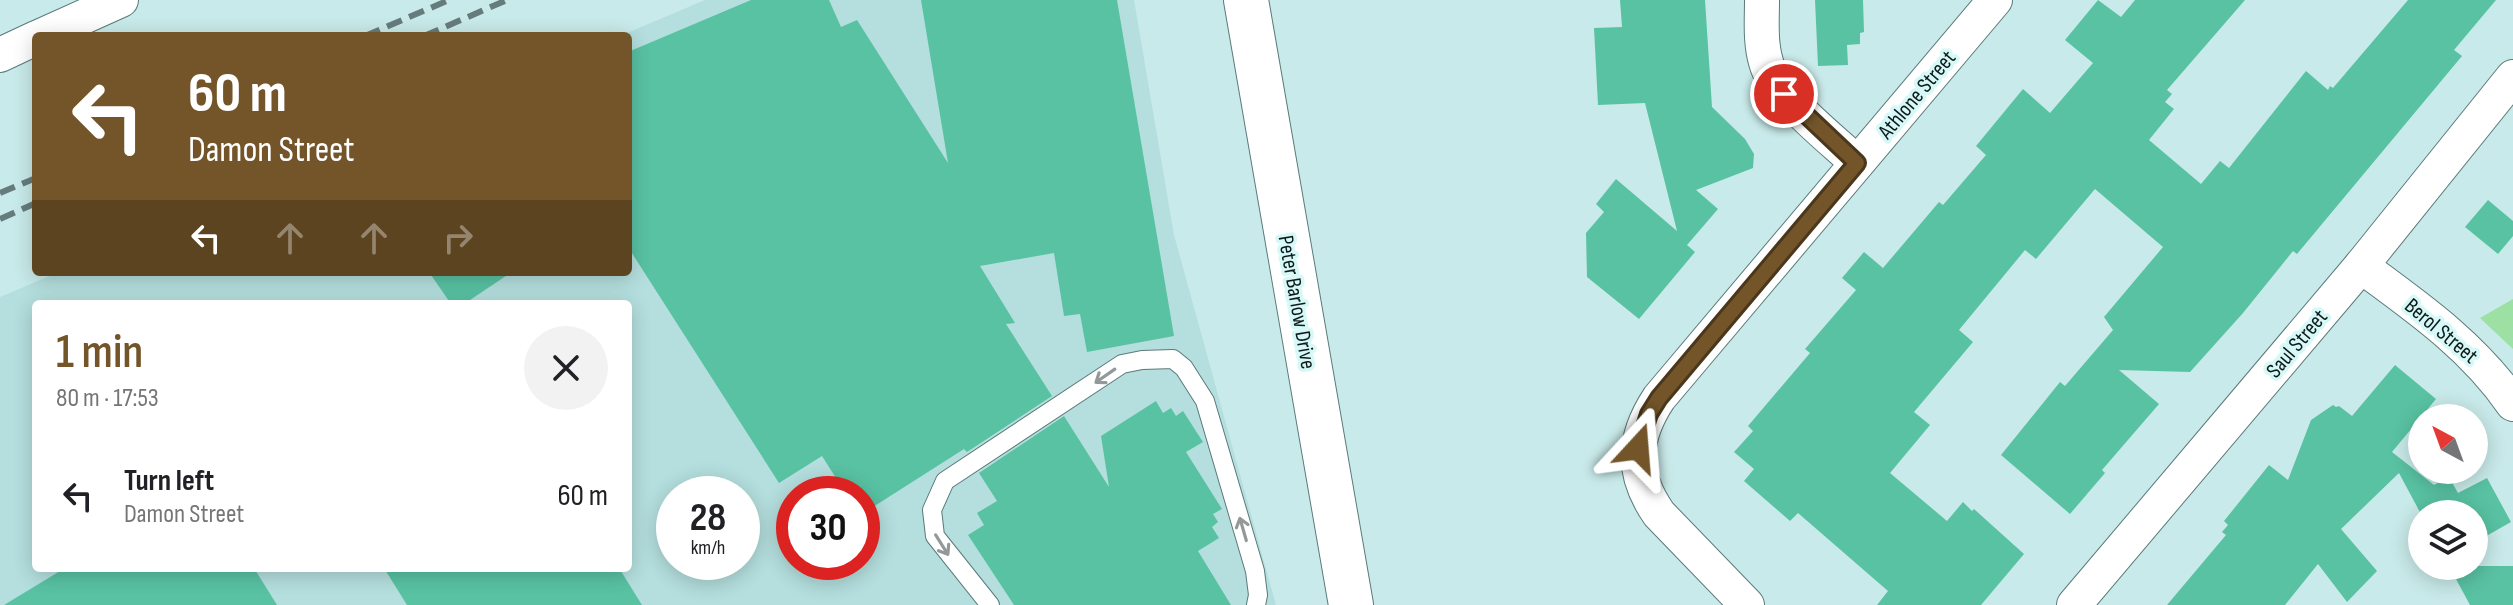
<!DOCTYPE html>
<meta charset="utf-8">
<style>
body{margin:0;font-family:"Sofia Sans Condensed",sans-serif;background:#f2f2f2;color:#202124;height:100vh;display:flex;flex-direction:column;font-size:30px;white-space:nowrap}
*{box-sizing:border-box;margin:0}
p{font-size:26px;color:#757577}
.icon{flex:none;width:44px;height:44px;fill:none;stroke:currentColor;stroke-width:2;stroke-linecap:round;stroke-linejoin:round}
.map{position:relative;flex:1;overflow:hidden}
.details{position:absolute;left:32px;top:300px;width:600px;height:272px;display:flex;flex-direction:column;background:#fff;border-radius:8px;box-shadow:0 4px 20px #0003}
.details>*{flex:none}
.banner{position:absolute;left:32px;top:32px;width:600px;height:244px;border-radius:8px;box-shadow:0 4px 20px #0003;background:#74552a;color:#fff;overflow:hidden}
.needle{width:52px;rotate:319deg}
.buttons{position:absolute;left:2408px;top:404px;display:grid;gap:16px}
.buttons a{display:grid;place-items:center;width:80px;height:80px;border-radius:50%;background:#fff;box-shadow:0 4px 20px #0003;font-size:40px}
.speed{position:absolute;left:656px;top:476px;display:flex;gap:16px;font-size:40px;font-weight:700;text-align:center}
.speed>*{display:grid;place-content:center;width:104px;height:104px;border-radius:50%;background:#fff;box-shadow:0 4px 20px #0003;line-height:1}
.speed small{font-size:20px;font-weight:400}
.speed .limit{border:12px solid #d22;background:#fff;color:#111}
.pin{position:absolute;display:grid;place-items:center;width:68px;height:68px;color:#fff;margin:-34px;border:4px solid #fff;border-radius:50%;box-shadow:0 2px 8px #0007}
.me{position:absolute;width:88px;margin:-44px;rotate:19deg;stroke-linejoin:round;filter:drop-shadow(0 0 6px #0008)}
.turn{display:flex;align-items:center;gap:28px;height:168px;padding:0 24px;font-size:36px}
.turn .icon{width:104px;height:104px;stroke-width:2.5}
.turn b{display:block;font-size:56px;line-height:68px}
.lanes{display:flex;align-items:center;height:76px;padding:0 24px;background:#0003;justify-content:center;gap:40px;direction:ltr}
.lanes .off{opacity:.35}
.round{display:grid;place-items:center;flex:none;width:84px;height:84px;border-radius:42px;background:#f2f2f2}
.head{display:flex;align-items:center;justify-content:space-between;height:136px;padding:0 24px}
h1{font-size:48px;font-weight:600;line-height:60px;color:#74552a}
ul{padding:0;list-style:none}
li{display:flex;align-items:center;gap:24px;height:120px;padding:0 24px}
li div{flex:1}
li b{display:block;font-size:30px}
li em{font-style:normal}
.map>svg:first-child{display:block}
</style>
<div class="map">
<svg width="2513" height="605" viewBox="0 0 2513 605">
<rect width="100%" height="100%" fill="#c9eaea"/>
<path fill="#b4dfde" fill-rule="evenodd" d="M705,0H1134L1174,235L1276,605H0V297L59,272H628V36H620ZM36,304H628V568H36ZM674,494H742V562H674ZM794,494H862V562H794Z"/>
<path fill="#9de0a3" d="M2513,299V349L2480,318Z"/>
<g fill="#59c2a3">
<path d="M751,0H829L841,27L857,20L948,163L921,0H1117L1174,336L1087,352L1080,314L1064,316L1054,253L980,266L1015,323L1006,324L1052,396L967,452L964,449L862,514V494H846L822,456L779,483L628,247V52Z"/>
<path d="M1620,0H1705L1712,107L1745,139L1754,154L1753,168L1696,190L1718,209L1687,245L1695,252L1639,319L1587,277L1586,233L1604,212L1596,204L1616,179L1677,231L1645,103L1598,105L1594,28L1622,27Z"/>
<path d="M1815,0H1863L1864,32L1860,33V44L1847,45L1848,65L1818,66Z"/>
<path d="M2098,0L2121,17L2135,0H2245L2167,90L2172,94L2165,102L2174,109L2149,140L2201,184L2220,161L2229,168L2306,71L2328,90L2330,86L2333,88L2408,0H2496L2454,50L2462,56L2297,254L2293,251L2243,313L2190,372L2119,370L2159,404L2102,470L2105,473L2070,514L2001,455L2060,382L2065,386L2113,330L2104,317L2163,247L2095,189L2036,259L2025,250L1959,330L1973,342L1914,412L1930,425L1890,473L1947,521L1963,502L1972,511L1974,509L2024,554L1981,605H1877L1888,591L1798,513L1790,521L1744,481L1754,469L1734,452L1753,431L1748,426L1810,353L1805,349L1856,290L1842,278L1864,252L1883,268L1939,202L1943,205L1986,155L1976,146L2023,89L2050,113L2093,63L2065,40Z"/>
<path d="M2488,200L2513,221V236L2498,254L2465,227Z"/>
<path d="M429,272H512L464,304H451Z"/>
<path d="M2395,365L2436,399L2392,452L2434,485L2449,477L2458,493L2487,478L2511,522L2474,543V514L2422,516L2399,473L2341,529L2377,571L2347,602L2318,564L2285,605H2167L2226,535L2222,532L2228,525L2224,521L2269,465L2288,480L2311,420L2333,405L2336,407L2339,406L2352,416Z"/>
<path d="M1156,401L1163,413L1171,408L1176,416L1183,411L1203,442L1186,452L1222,509L1213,514L1218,522L1212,527L1219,538L1198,551L1231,605H1014L968,535L984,525L977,513L997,501L979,473L1064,416L1109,487L1101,436Z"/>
<path d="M2449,566H2513V605H2470Z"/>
<path d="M65,568H254L277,605H4Z"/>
<path d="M384,568H619L642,605H407Z"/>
</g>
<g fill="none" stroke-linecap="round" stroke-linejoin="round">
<g stroke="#5b7a7a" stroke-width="20">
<path id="lane" d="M990,605L935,536L932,510L945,481L1122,364L1142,360L1173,359L1184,368L1205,401L1255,571L1258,595L1256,605"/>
</g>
<g stroke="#5b7a7a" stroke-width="36">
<g id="street">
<path d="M1762,0C1762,20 1760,42 1766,62C1774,95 1832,139 1857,163"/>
<path d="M41,36L121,0"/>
<path d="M0,55L36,38"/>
<path d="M2361,266C2417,307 2473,346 2513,404"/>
<path d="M1747,605L1659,514C1631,474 1632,439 1659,398L1995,0"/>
<path d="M2074,605L2361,266L2513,77"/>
</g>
</g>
<g stroke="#5b7a7a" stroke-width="46">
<path id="secondary" d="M1246,0L1351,605"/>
</g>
<use href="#lane" stroke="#fff" stroke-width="18"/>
<use href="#street" stroke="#fff" stroke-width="34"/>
<use href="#secondary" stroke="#fff" stroke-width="44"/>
<g stroke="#667c7c" stroke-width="6" stroke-dasharray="16 8" stroke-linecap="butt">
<path d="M365,36L449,0"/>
<path d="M424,36L507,0"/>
<path d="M0,193L36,178"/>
<path d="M0,219L36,203"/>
</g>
</g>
<defs><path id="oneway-shaft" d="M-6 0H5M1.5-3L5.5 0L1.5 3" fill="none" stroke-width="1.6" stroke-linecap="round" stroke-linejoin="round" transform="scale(2)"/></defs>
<g stroke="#939898">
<use href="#oneway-shaft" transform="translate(1105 376) rotate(145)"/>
<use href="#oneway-shaft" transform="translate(1243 529) rotate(-106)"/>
<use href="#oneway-shaft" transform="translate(942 545) rotate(58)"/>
</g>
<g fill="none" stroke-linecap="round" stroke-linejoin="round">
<g stroke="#4b371b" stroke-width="20">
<path id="route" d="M1638,448L1649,414L1659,398L1857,163L1784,94"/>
</g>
<use href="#route" stroke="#74552a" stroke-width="14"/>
</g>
<g text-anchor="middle" stroke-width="7" stroke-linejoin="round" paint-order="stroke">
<g font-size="22" fill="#0e1a1a" stroke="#d6f8f7">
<text transform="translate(1916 94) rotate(-50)" y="8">Athlone Street</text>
<text transform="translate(1298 302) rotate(80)" y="8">Peter Barlow Drive</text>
<text transform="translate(2442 330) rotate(40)" y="8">Berol Street</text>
<text transform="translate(2296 343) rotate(-50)" y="8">Saul Street</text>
</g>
</g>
</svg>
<div class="buttons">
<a><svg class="needle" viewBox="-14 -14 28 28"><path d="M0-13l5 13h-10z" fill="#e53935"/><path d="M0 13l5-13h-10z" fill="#757577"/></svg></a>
<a><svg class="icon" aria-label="layers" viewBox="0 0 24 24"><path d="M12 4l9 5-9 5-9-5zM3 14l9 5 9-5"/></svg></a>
</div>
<div class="speed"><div>28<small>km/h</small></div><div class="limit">30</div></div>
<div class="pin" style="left:1784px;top:94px;background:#d93025"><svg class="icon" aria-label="arrive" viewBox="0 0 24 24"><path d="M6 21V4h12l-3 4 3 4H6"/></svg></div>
<svg class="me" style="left:1638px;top:448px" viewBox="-20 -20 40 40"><path d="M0-17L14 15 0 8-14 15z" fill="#74552a" stroke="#fff" stroke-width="4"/></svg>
<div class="banner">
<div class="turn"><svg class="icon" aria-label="left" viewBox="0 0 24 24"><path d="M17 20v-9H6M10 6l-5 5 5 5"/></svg><div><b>60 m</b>Damon Street</div></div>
<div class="lanes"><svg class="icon" aria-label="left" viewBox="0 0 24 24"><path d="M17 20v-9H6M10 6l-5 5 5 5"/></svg><svg class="icon off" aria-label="ahead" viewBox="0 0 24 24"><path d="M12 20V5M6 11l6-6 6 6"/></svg><svg class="icon off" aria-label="ahead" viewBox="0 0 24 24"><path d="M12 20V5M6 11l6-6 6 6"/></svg><svg class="icon off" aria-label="right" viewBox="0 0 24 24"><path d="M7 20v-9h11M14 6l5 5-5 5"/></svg></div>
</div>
<section class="details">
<div class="head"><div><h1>1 min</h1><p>80 m · 17:53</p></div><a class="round"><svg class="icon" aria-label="close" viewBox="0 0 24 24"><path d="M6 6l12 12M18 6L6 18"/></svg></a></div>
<ul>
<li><svg class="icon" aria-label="left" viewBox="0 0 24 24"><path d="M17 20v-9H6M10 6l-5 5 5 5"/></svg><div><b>Turn left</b><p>Damon Street</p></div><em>60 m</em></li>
</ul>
</section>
</div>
